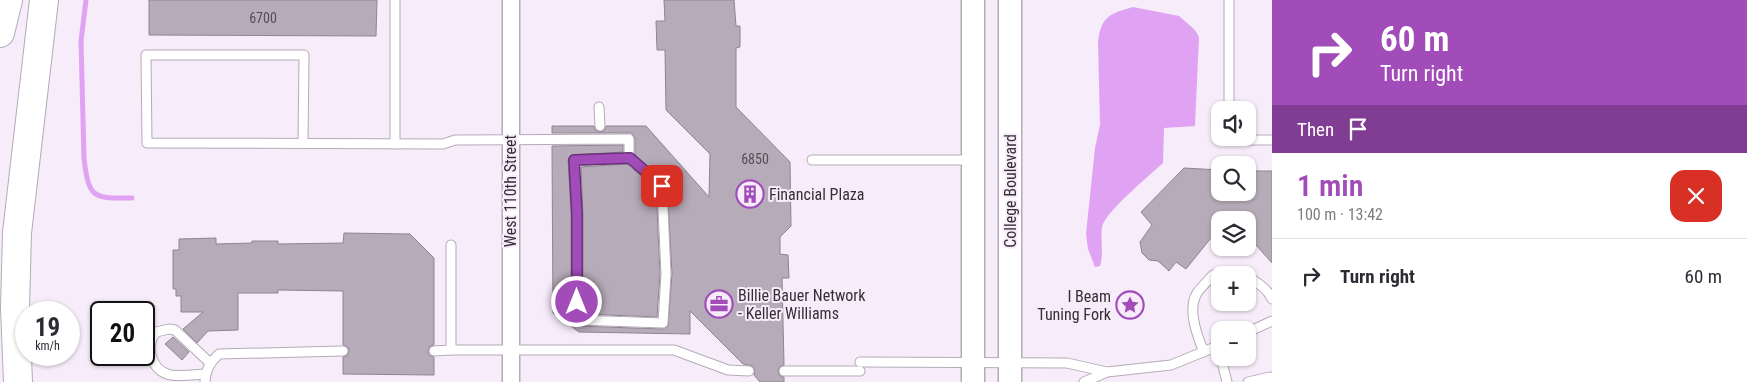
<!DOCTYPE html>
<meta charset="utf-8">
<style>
body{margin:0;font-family:"Roboto Condensed",sans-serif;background:#f7f7f7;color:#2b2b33;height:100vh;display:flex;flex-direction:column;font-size:19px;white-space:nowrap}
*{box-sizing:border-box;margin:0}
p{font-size:16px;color:#7c7c81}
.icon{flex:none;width:28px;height:28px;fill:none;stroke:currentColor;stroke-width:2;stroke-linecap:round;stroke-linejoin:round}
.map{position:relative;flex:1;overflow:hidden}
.drawer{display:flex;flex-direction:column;background:#fff;width:475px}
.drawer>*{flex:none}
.hud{background:#a24cb9;color:#fff;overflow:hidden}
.buttons{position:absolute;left:1211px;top:101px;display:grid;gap:10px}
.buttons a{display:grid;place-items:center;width:45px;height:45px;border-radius:10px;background:#fff;box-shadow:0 1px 4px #0004;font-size:25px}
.speed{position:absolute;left:15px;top:301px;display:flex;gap:10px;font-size:25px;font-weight:700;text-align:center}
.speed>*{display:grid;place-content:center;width:65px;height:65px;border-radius:50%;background:#fff;box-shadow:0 1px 4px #0004;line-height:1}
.speed small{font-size:12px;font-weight:400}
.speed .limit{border:2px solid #111;border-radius:8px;background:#fff;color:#111}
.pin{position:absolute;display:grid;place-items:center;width:42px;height:42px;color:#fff;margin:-21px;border-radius:10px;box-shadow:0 2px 8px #0006}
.me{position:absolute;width:55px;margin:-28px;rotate:0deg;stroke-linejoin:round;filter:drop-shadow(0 0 4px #0008)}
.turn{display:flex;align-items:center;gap:18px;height:105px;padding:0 25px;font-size:22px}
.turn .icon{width:65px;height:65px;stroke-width:2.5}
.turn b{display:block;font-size:35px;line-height:42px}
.then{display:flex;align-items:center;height:48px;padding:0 25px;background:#0003;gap:10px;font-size:19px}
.round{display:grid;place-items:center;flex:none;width:52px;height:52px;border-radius:15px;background:#f7f7f7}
.summary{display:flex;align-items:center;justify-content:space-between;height:85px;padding:0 25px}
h1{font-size:30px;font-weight:600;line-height:38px;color:#a24cb9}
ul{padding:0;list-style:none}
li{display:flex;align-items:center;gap:15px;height:75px;padding:0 25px;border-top:1px solid #e1e1e2}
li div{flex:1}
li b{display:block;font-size:19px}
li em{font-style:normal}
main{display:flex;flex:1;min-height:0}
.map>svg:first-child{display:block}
</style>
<main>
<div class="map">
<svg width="1272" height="382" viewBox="0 0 1272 382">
<rect width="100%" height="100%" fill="#f7ecfa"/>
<path fill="#e0a2f2" d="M1133,7L1179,16L1195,30L1199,37L1195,126L1164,128L1163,163C1150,175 1105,212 1102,227C1100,240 1104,253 1100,266L1095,267L1088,249L1086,234L1095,148L1100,125L1098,41C1102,15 1110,14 1133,7Z"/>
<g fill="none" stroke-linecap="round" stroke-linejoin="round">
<path stroke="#e0a2f2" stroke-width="5" d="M86,0L81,41L84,159C89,200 94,198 132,198"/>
</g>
<g fill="#b6acb9" stroke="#8f8592">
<path d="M149,0H377L376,36L149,35Z"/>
<path d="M664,0H734L736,26H740V47L736,48V107L790,162L791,226L780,237V254L788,255L789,278H782L784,365L779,367L778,371L780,376L784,377V382H760L754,375L755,371L753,366L743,364L690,311V334L579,332L553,313L552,146L623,145V152L574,155L568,159L571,214V320L573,325L577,326L663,329L668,326L672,274L667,183L635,155V139L632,133H552V126H594L595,130L600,132L604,131L606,126H646L709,197L710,154L666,110L665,50H657L656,21H665Z"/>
<path d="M627,164L656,189L660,274L657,317L583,314V214L581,167Z"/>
<path d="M1184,168L1220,170V192H1248V171H1272V263L1248,236V220H1220V234L1215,233L1186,269L1176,262L1169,271L1158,261L1149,260L1142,253L1140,242L1152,225L1141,212Z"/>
<path d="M344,233L410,234L434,258V345L430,346L428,351L429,355L434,357V375L343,374V357L347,356L349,351L348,347L343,345V291L278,290V293H238V330L208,331L197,343L183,329L203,312H181V296H176V289H173V250H179V239L216,238V244L252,243V241H278V244L343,243Z"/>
<path d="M173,337L189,352L182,360L165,344Z"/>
</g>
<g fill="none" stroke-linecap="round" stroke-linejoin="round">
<g stroke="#b5abb8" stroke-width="11">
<g id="lane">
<path d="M599,107L600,126"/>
<path d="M1229,110V0"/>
<path d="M1240,138L1244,140H1272"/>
<path d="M303,143L304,55H146L147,143L443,144L455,140L629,139V158L662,186L666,274L663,323L577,320V214L574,161L629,158"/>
<path d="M395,144V0"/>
<path d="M812,160H973"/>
<path d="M451,245V350H674L728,370L749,371"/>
<path d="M1248,277C1257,282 1268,289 1272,299"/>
<path d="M1248,332L1272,321"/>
<path d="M434,351L451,350"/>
<path d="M1204,352C1197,336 1187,309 1197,293C1201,287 1208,281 1213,275L1226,273L1243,275"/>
<path d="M1221,358L1227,382"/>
<path d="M860,362L1067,363L1107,372"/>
<path d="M784,371H860"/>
<path d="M206,374C184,375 160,382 152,358C148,348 150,340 156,332L169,329L175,330L210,363"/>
<path d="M205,382C205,370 210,362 219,354L343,351"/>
<path d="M1084,382L1107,372L1171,365L1220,345"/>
<path d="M1248,382L1270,377L1271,382"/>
</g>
</g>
<g stroke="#b5abb8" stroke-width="19">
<path id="street" d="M511,382V0"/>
</g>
<g stroke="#b5abb8" stroke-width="25">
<g id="secondary">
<path d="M973,0V382"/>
<path d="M1010,382V0"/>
</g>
</g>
<g stroke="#b5abb8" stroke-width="30">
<g id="highway">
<path d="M0,33L8,0"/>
<path d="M18,382L15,308L17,233L44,0"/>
</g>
</g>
<use href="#lane" stroke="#fff" stroke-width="9"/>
<use href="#street" stroke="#fff" stroke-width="16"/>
<use href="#secondary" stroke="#fff" stroke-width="22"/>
<use href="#highway" stroke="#fff" stroke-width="28"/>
</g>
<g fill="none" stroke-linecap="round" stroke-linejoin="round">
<g stroke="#693178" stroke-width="12">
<path id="route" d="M577,302V214L574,160L630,158L662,186"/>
</g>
<use href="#route" stroke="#a24cb9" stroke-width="9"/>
</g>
<defs>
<g id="building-ring" transform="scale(1.4375)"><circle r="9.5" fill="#f7ecfa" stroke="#a24cb9" stroke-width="1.5"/><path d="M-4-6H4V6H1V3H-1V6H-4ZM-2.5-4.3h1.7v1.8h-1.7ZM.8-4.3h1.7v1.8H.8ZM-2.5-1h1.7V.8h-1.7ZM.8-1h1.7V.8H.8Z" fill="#a24cb9"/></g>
<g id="office-ring" transform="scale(1.4375)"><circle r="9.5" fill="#f7ecfa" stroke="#a24cb9" stroke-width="1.5"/><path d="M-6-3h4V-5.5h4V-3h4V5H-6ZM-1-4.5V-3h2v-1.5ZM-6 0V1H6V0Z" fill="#a24cb9"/></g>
<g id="sight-ring" transform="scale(1.4375)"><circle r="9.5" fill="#f7ecfa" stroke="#a24cb9" stroke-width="1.5"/><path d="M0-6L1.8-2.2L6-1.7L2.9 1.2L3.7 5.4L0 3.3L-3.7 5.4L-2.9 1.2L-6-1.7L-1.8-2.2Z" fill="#a24cb9"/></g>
</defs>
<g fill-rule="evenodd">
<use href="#building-ring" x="750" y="194"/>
<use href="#office-ring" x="719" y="304"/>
<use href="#sight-ring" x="1130" y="305"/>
</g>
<g text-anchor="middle" stroke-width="4" stroke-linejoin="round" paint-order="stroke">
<g font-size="14" fill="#544e56">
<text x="263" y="23">6700</text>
<text x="755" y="164">6850</text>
</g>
<g font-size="16" fill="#342f35" stroke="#f7ecfa">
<text transform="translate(510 191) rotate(-90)" y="6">West 110th Street</text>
<text transform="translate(1010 191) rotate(-90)" y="6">College Boulevard</text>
</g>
<g font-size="16" fill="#342f35" stroke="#f7ecfa" text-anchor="start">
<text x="769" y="200">Financial Plaza</text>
<text x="738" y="301">Billie Bauer Network<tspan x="738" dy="18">- Keller Williams</tspan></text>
<text x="1111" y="302" text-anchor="end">I Beam<tspan x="1111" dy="18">Tuning Fork</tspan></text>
</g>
</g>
</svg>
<div class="buttons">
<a><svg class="icon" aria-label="sound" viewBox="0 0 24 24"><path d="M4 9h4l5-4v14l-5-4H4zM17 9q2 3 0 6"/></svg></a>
<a><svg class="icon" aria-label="search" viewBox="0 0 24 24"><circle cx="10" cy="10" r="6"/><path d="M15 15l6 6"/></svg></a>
<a><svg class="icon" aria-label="layers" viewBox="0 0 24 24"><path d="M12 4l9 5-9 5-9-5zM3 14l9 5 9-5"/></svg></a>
<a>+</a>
<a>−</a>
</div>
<div class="speed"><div>19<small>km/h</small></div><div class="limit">20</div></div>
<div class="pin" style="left:662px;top:186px;background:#d93025"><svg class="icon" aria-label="arrive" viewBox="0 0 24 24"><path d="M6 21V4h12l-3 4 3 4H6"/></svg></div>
<svg class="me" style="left:577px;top:302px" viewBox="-20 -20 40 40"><circle r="17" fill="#a24cb9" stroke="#fff" stroke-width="3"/><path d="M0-11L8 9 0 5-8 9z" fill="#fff"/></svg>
</div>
<section class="drawer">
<div class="hud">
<div class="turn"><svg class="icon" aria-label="right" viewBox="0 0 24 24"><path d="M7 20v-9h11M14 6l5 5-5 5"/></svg><div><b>60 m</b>Turn right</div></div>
<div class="then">Then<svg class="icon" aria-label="arrive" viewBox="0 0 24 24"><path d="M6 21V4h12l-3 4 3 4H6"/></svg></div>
</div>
<div class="summary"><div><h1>1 min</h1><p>100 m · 13:42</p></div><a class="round" style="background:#d93025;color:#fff"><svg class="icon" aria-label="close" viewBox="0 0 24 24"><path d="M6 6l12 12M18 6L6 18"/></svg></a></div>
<ul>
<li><svg class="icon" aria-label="right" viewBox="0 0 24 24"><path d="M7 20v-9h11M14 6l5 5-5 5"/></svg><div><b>Turn right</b></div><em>60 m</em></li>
</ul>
</section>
</main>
